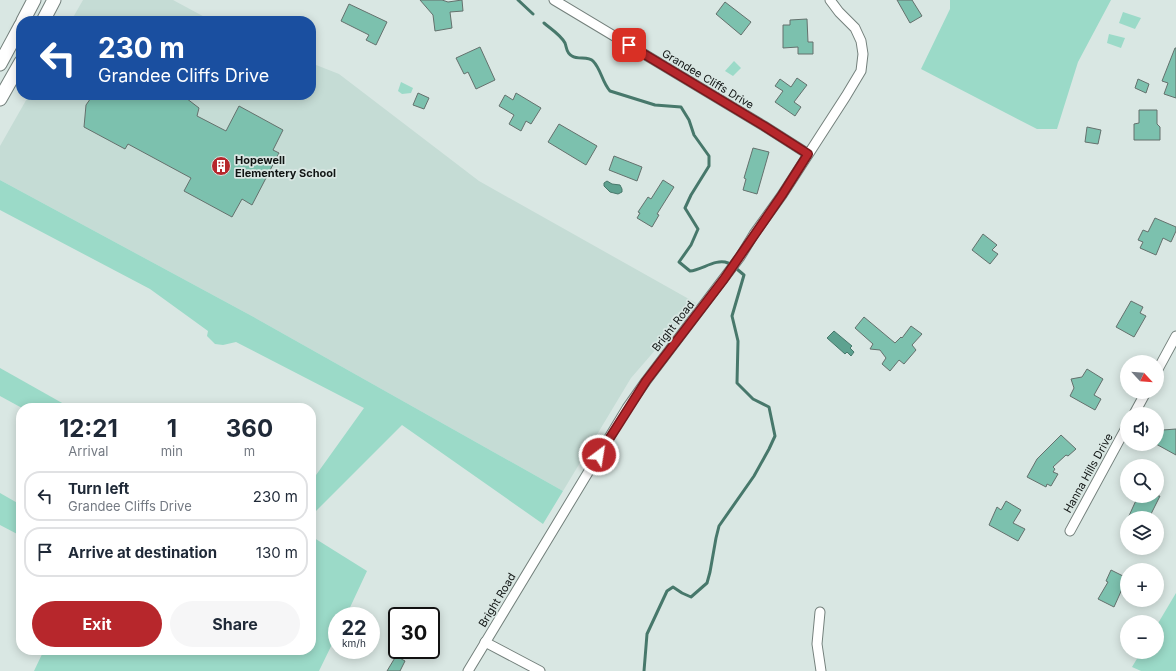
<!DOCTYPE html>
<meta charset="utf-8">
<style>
body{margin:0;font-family:Inter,sans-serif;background:#f6f6f7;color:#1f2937;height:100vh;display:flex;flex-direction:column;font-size:15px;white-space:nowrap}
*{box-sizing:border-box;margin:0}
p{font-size:13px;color:#747a83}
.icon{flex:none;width:22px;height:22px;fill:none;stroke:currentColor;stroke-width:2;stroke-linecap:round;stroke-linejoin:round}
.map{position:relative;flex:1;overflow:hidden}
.details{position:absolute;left:16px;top:403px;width:300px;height:252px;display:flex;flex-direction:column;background:#fff;border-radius:16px;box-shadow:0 2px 10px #0003}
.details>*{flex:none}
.hud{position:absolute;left:16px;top:16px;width:300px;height:84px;border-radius:16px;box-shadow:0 2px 10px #0003;background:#1a4fa0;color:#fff;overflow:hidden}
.needle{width:26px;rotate:116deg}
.buttons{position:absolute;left:1120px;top:355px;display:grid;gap:8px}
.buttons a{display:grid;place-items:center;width:44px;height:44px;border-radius:50%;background:#fff;box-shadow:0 2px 10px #0003;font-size:20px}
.speed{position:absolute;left:328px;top:607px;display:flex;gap:8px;font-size:20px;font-weight:700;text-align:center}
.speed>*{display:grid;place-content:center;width:52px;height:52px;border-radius:50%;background:#fff;box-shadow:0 2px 10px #0003;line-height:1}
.speed small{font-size:10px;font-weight:400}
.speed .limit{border:2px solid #111;border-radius:6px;background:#fff;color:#111}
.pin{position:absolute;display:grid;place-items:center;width:34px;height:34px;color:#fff;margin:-17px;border-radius:8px;box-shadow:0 2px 6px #0006}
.me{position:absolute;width:44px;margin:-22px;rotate:31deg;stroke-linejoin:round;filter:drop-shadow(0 0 3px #0008)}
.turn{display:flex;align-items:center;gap:14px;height:84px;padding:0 16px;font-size:18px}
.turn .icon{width:52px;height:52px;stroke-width:2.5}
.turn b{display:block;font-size:28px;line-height:34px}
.eta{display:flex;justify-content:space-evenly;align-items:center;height:68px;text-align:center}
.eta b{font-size:24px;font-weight:700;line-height:28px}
.primary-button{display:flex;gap:8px;margin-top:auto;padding:8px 16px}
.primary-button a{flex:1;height:46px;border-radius:24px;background:#b7272c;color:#fff;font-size:16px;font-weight:700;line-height:46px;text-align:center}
.primary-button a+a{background:#f6f6f7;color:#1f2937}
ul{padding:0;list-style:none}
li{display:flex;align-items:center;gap:12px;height:50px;margin:0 8px 6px;padding:0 8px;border:2px solid #e0e1e3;border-radius:16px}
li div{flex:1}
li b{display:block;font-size:15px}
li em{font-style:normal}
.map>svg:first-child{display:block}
</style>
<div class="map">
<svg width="1176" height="671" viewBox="0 0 1176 671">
<rect width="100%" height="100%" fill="#d9e7e3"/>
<g fill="#c5dcd5">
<path d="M83,0H173L212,21H71Z"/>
<path d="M311,63L339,74L479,181L696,303L631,378L563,491L250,315L0,180V146L29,95H311Z"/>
</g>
<g fill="#9bdac8">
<path d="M950,0H1111L1078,62L1057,129H1037L921,69L950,9Z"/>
<path d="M1123,12L1141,18L1135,29L1119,23Z"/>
<path d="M1109,34L1125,38L1121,48L1107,43Z"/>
<path d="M734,61L741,68L733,76L725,71Z"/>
<path d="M401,82L413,88L411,93L402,94L398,91Z"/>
<path d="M0,180L250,315L563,491L543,524L402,425L311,516V482L364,408L236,342L223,345L215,344L207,336L208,331L150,289L0,210Z"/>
<path d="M0,368L71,408H22L0,396Z"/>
<path d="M0,493L21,505V536L0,525Z"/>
<path d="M311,536L367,571L346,616H337V634L319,671H34L44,650H311Z"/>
<path d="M1176,593V671H1141L1132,667L1141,652H1157V625Z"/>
</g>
<g fill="#5ea290" stroke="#47786b">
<path d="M607,181L612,184L620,185L622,189V192L618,194L610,192L604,186V183Z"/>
<path d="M834,331L852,346L850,348L854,352L851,356L847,352L845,354L827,338Z"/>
</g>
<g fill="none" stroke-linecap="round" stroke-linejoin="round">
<g stroke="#47786b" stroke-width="3">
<path d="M518,0L533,14"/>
<path d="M544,23C551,29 561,35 565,43C567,48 566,53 572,56C578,60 588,56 593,61C601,69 602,82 610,91L655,105L681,107L689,120L694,135L709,156V166L691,195L685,208L698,229L691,245L679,262L690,271C702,270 716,258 728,263C733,265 739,271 744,275L732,316L738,341L737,383L753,399L769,407L775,436L769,449L754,476L719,526L716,538L710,572L707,583L691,597L682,593L673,587L667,591L647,634L644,671"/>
</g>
</g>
<g fill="#7cc1ae" stroke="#64716d">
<path d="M420,0H442L448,2L462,0L463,11L450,12L452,28L435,31L433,15Z"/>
<path d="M897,0H912L922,16L910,23Z"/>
<path d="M725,2L751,22L741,35L716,14Z"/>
<path d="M349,4L387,22L376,45L366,40L369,35L341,21Z"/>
<path d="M807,19L808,42H813V54H798V47L783,48V25H790V20Z"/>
<path d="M480,47L495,80L476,89L468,72L464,74L456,58Z"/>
<path d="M1175,48H1176V98L1164,94L1168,83L1162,81Z"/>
<path d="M797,78L807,85L794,102L801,107L795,116L775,102L783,91L775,86L780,79L791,87Z"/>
<path d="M1138,79L1149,84L1146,93L1135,88Z"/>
<path d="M418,93L429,98L424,109L413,105Z"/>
<path d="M516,93L541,108L531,124L526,121L521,131L509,124L514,115L499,106L505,95L513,100Z"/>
<path d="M93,95H182L199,108L197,116L226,131L239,106L283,130L273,150L279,153L252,205L242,199L232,217L184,191L191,178L128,144L125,149L84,127L86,105Z"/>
<path d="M1139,110H1157V124L1160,127V140H1134V124L1139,123Z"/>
<path d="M559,124L597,146L586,165L548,142Z"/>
<path d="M1087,127L1101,130L1098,144L1085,142Z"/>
<path d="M753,148L769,152L757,194L743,190L746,179L744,178Z"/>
<path d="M614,156L642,167L637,181L609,170Z"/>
<path d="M663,180L674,187L657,214L659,215L652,227L637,218L640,213L638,212L648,197L651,199Z"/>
<path d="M1155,218L1176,227V231L1171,242L1163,238L1156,255L1140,248L1143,242L1138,240L1143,230L1148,232Z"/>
<path d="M983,234L997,245L992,250L998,254L990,264L972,250Z"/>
<path d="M1131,301L1143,307L1140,313L1146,316L1134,337L1116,327Z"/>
<path d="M864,317L895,343L901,337L902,338L911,326L922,334L912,345L916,350L904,364L899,360L890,371L882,364L886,358L880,350L870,349L873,344L855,328Z"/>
<path d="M1087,369L1103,379L1094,395L1101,399L1095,410L1070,396L1074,388L1071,379L1082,377Z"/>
<path d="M1176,429V455L1156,444H1157L1163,430Z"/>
<path d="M1061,435L1076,449L1068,456L1066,455L1053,467L1055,469L1053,472L1058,474L1051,486L1047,484L1046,487L1027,477L1037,459Z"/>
<path d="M1138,496H1160L1149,518H1128Z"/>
<path d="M1006,501L1021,510L1013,523L1025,529L1018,541L989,525L997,507L1001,510Z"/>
<path d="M1111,570L1127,578L1114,607L1098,599L1108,582L1106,581Z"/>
<path d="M396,656L405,661L400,671H387Z"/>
</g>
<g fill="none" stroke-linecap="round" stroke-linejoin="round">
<g stroke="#74807c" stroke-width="11">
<g id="street">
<path d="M554,0L764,126L808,154"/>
<path d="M1157,371L1176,336"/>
<path d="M1134,414L1146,392"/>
<path d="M1070,531L1127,426"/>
<path d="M820,612L817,644L821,671"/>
<path d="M485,642L540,671"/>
<path d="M468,671L627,408L646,381L740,257L754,234L782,195L846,96L861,71L863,54L861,41L855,28L839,12L830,0"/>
</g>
</g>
<g stroke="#74807c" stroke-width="15">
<g id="secondary">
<path d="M23,21L34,0"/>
<path d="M43,21L54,0"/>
<path d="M0,64L21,25"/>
<path d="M0,99L21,62"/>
</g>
</g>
<use href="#street" stroke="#fff" stroke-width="9"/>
<use href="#secondary" stroke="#fff" stroke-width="13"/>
</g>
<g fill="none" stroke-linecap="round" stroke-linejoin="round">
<g stroke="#77191d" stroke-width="10">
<path id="route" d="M599,455L646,381L724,279L782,195L808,154L764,126L629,45"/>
</g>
<use href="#route" stroke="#b7272c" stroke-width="7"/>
</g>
<defs>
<g id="building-disc" transform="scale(1)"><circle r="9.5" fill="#b7272c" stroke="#d9e7e3"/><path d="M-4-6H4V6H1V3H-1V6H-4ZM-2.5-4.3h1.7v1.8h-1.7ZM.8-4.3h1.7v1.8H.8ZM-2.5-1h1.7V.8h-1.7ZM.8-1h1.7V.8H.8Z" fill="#fff"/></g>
</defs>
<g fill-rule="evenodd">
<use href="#building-disc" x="221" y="166"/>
</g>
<g text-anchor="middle" stroke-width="3.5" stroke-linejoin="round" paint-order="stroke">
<g font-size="11" fill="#111514" stroke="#d9e7e3">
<text transform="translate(708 79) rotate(31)" y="4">Grandee Cliffs Drive</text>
<text transform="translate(673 326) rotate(-52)" y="4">Bright Road</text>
<text transform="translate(1088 473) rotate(-61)" y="4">Hanna Hills Drive</text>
<text transform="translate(497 600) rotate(-59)" y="4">Bright Road</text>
</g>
<g font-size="11" font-weight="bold" fill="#111514" stroke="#d9e7e3" text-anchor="start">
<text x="235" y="164">Hopewell<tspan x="235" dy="13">Elementery School</tspan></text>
</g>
</g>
</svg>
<div class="buttons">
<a><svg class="needle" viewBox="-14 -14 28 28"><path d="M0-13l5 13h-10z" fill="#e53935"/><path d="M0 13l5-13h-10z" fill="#747a83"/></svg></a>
<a><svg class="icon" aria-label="sound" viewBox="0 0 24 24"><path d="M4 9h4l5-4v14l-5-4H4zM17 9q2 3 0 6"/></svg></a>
<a><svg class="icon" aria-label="search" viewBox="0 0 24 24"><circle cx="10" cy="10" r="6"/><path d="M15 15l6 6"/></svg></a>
<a><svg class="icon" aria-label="layers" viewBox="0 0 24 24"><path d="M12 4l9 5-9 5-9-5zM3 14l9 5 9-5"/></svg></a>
<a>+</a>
<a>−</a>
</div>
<div class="speed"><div>22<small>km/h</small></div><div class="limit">30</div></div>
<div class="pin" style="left:629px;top:45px;background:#d93025"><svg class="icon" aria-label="arrive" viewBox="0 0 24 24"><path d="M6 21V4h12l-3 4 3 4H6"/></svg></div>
<svg class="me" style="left:599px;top:455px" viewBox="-20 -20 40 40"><circle r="17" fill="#b7272c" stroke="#fff" stroke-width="3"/><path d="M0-11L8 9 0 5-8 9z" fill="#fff"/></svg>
<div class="hud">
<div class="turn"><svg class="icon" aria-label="left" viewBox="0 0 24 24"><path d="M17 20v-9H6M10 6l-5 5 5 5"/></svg><div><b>230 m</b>Grandee Cliffs Drive</div></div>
</div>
<section class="details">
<div class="eta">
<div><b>12:21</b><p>Arrival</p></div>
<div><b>1</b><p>min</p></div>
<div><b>360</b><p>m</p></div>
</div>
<ul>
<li><svg class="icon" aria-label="left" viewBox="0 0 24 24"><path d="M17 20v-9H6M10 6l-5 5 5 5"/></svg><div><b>Turn left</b><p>Grandee Cliffs Drive</p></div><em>230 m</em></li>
<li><svg class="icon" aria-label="arrive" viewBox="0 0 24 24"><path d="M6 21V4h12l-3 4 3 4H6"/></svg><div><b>Arrive at destination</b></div><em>130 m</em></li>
</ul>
<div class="primary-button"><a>Exit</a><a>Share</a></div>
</section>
</div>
